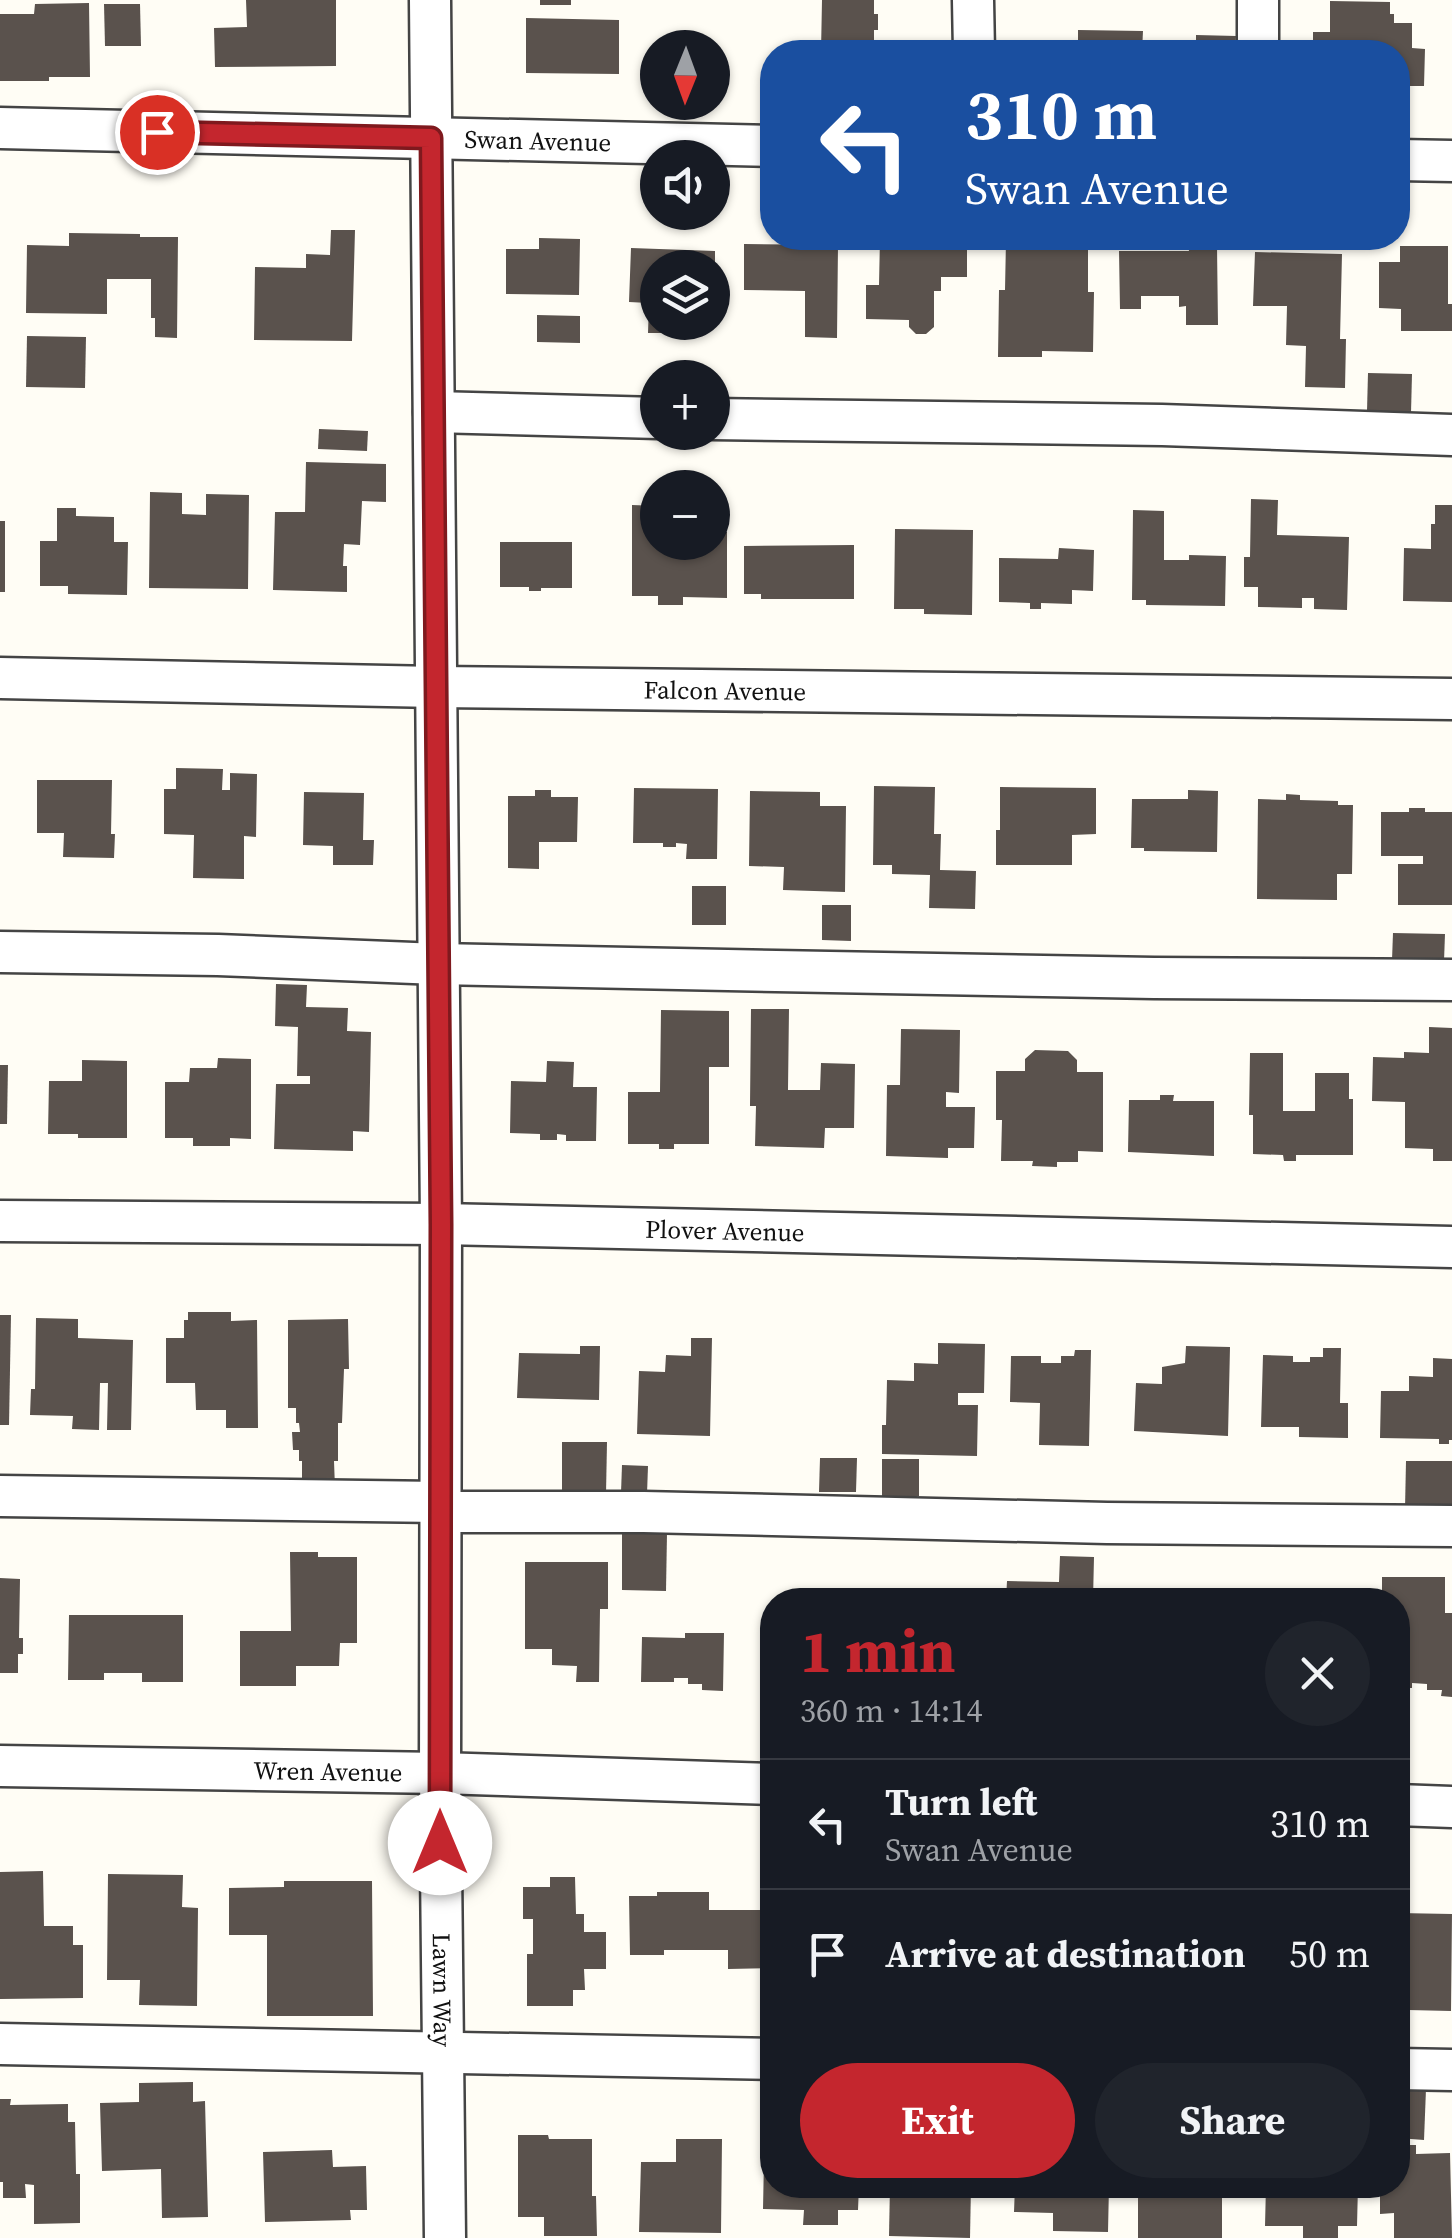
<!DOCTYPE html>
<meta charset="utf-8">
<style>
body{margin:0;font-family:"Source Serif 4",serif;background:#20242c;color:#f1f3f6;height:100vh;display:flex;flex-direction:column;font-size:38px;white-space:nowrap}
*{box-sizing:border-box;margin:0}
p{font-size:32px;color:#9ea1a6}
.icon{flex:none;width:55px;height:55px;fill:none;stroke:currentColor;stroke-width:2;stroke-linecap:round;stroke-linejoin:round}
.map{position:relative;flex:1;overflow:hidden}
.side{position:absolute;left:760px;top:1588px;width:650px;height:610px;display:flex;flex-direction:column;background:#171b24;border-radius:40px;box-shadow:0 2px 8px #0004}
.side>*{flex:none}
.banner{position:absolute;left:760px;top:40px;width:650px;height:210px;border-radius:40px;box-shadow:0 2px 8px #0004;background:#1a4fa0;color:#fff;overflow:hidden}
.needle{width:65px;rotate:181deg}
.buttons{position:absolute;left:640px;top:30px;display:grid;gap:20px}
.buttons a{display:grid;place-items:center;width:90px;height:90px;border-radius:50%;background:#171b24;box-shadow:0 2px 8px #0004;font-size:50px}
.pin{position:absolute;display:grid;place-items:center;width:85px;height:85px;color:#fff;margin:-42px;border:5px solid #fff;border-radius:50%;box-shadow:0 2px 10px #0007}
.me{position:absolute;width:110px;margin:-55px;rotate:0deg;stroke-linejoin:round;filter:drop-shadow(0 0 8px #0008)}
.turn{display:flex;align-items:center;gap:35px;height:210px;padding:0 40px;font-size:45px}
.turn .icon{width:130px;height:130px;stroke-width:2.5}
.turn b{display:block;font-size:70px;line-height:85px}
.round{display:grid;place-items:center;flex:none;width:105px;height:105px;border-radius:52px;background:#20242c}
.summary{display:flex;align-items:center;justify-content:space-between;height:170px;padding:0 40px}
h1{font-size:60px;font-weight:700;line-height:75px;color:#c4262e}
.cta{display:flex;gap:20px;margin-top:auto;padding:20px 40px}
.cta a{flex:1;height:115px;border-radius:60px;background:#c4262e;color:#fff;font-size:40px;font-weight:700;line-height:115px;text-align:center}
.cta a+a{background:#20242c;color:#f1f3f6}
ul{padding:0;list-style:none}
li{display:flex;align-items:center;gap:30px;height:130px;padding:0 40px;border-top:2px solid #363941}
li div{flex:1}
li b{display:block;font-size:38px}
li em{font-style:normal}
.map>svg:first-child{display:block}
</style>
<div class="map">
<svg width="1452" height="2238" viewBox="0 0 1452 2238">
<rect width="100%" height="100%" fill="#fffdf5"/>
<g fill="#5a524d">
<path d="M246,0H336V66L215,67L214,28L247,27Z"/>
<rect x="540" y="0" width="31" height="5"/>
<path d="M822,0H874V14H878V30H874V52H821Z"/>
<path d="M1330,1L1390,2V14H1394V23H1412V48L1425,49L1424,86H1398V52H1313V32H1330Z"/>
<path d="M89,3L90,77H49V81H0V14H34L35,4Z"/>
<path d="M104,4H140L141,46H105Z"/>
<path d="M526,18L619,20V74L526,73Z"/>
<path d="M1078,30L1143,31L1142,52H1078Z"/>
<path d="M1196,35L1236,36L1235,52H1196Z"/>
<path d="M331,230H355L352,341L254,340L255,267L306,268V254L330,255Z"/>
<path d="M69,233L140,234V237H178L177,338L155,337V318H151V279H107V314L26,313L27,245L69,246Z"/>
<path d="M539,238L580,239L579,295L506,294V249H539Z"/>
<path d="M880,238H924L923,249H934L935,239H967V277H941V291H934V327L926,334H916L909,327V320L866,319V285H879Z"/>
<path d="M1006,240L1088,241V292H1094L1093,352L1042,351V357H998L999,290H1005Z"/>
<path d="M744,244L838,245L837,338L805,337V291L744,290Z"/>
<path d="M1188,246H1217L1218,325H1186V306L1179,307V296H1141V309H1120L1119,251H1189Z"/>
<path d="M1400,246H1448V304H1452V331H1401V309L1379,308V262H1400Z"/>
<path d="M631,248L715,251V268H658V322H686L685,333H648L649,303L629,302Z"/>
<path d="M1255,252L1342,254L1340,339H1346L1345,388L1305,387L1306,346L1286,345L1287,306H1253Z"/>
<path d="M537,315L580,316V343L537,342Z"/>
<path d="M27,336L86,337L85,388L26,387Z"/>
<path d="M1368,373L1412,374L1411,413L1367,411Z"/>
<path d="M319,429L368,431L367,451L318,449Z"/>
<path d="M306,462L386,464V502L362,501L360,545L344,544L343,566H347V592L273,590L275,512H305Z"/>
<path d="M150,492L182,493V514L206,515V494L249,495L248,589L149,588Z"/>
<path d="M1251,499L1278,500L1277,535L1349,537L1347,610L1314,609V598H1302V608L1258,607V587H1244V557H1250Z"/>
<path d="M632,505L658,506V542H712V531L727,532V598L683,597V605H658V596H632Z"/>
<path d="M1435,505H1452V602L1403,601L1404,548L1431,549V524H1435Z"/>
<path d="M57,508H76V516L114,517V542H128L127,595L68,594V586H40V541H57Z"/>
<path d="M1133,510L1164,511V560H1189V555L1226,556L1225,606L1146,605V600H1132Z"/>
<rect x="0" y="521" width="5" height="71"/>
<path d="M895,529L973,530L972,615L924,614V609H894Z"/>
<path d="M500,542H572V588H541V591H529V587H500Z"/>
<path d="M854,545V599H761V594H744V546Z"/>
<path d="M1059,548L1094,550L1093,591L1072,590V604L1041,603V609H1030V603L999,602V558L1058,559Z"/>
<path d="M176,768L223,769L222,790H230V773L257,774L256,837L244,836V879L193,878L194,835L164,834V789H176Z"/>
<path d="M37,780H112L111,834H115L114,858L63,857L64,833H37Z"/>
<path d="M874,786L935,787L934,834H941L940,870L976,871L975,909L929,908L930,875L892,874V865H873Z"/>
<path d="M1000,787L1096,788V834L1072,835V865H996V830H1000Z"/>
<path d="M634,788L718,789L717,859H686L687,844L676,843V847H663V843H633Z"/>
<path d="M535,790H551V797H578L577,842H539V869L508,868V796H535Z"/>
<path d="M1188,790L1218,791L1217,852L1144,851V848H1131L1132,799H1188Z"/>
<path d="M750,791L820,792V806H846L845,892L783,890L784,867L749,866Z"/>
<path d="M304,792L364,793L363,840H374L373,865H333V846L303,845Z"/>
<path d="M1286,794L1300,795V800L1338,801V805H1353L1352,874H1337V900L1257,899L1258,799L1286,800Z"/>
<path d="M1409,808H1425V812H1452V905H1398V864H1423V856H1381V812H1409Z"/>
<rect x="692" y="886" width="34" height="39"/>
<path d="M822,905H851V941L822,940Z"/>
<path d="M1393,933L1445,934L1444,961L1392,960Z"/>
<path d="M276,984L307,985L306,1007L348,1008L347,1031L371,1032L369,1132L353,1131V1151L274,1149L276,1084H310V1076H297L298,1027L275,1026Z"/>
<path d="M751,1009H789L788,1090H820L821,1063L855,1064L854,1128H825L824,1148L755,1146L756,1106H750Z"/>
<path d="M661,1010L729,1011V1067H709V1144H674V1149H659V1144H628V1092H660Z"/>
<path d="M1429,1027L1452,1028V1161H1433V1149L1405,1148V1102L1372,1101L1373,1057L1404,1058V1052L1429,1053Z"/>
<path d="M901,1029L960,1030L959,1093L946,1092V1107H975L974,1148H948V1158L886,1156L887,1085H900Z"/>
<path d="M1035,1050L1068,1051L1077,1060V1072H1103V1152L1078,1151V1162H1057V1167L1032,1166L1033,1161H1001L1002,1120H996V1071H1025V1059Z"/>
<path d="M1250,1053H1283V1111H1315V1073H1349V1099H1353V1155H1296V1161H1284L1283,1155L1253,1154V1115H1249Z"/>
<path d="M218,1058L251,1059V1139L230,1138V1146H193V1138H165V1082H189L190,1068H217Z"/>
<path d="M82,1060L127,1061V1138H78V1134H48L49,1081H82Z"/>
<path d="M547,1061L574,1062L573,1087H597L596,1141H566V1135L557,1134V1140H540V1134L510,1133L511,1081L546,1082Z"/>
<path d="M0,1065H8L7,1124H0Z"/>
<path d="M1160,1095H1174L1173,1101H1214V1156L1128,1152L1129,1100H1160Z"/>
<path d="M188,1312H231V1321L257,1320L258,1428H226V1410H196L195,1383H166V1338H184V1320H188Z"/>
<path d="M0,1315H11L9,1425H0Z"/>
<path d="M36,1318L78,1319V1338L133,1340L131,1430H107L108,1383H100L99,1430L72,1429L73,1416L30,1415L31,1389H35Z"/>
<path d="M348,1319L349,1369H344L342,1423H338V1461H334L335,1488H302V1461H299V1450H293L292,1432H300L299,1423H296V1408H288V1320Z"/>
<path d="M691,1338H712L710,1436L637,1434L639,1371L665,1372L666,1355L691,1356Z"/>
<path d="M938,1343L985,1344L984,1393H958V1405H978L977,1456L882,1454V1425H886L887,1380L914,1381V1363L938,1364Z"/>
<path d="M580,1346H600L599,1400L517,1398L519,1353L580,1354Z"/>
<path d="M1186,1346L1230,1347L1228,1436L1134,1431L1136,1383L1162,1384V1367L1185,1363Z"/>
<path d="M1323,1348H1341L1340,1403H1348V1438L1299,1437V1427H1261L1263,1355L1293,1356V1362H1310V1357H1323Z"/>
<path d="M1075,1350H1091L1089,1446L1039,1445L1040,1403L1010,1402L1011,1356H1041V1363H1061V1356H1074Z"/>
<path d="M1433,1358L1452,1359V1440H1449V1444H1439V1439L1380,1438L1381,1391H1409V1376L1433,1377Z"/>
<path d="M562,1442H607L606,1494L562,1493Z"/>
<path d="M820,1458H857L856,1492H819Z"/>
<rect x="882" y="1459" width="37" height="37"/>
<path d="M1406,1461H1452V1510L1405,1509Z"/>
<path d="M622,1465L648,1466L647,1494L621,1493Z"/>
<path d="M622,1533H667L666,1591L622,1590Z"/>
<path d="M290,1552H318V1557H357V1643H340L339,1666H296V1686H240V1631H291Z"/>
<path d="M1060,1556L1094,1557L1093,1600H1006L1007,1581L1059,1582Z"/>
<path d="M525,1562H608V1609H600L599,1682H576L577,1666L552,1665V1649H525Z"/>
<path d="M1382,1577H1445V1613H1452V1697L1441,1696L1442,1690H1427V1684L1412,1683V1688H1398V1600H1382Z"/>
<path d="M0,1578L20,1579L19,1638H23V1654H18V1673H0Z"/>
<path d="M69,1615H183V1682H142V1673H104V1680H68Z"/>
<path d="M685,1633H724L723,1691L702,1690V1684H688V1678H674V1682H641L642,1637L685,1638Z"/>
<path d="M43,1871L44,1926H73V1945H83V1998L0,1999V1872Z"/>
<path d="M108,1874L183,1875L182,1907L198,1908L197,2006L139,2005L140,1980H107Z"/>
<path d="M550,1877H575L576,1914H584V1932H606V1969H584L585,1990H573V2006H527V1954H533V1919H523V1887H550Z"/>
<path d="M284,1881H372L373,2016H267V1935H229V1888L284,1887Z"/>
<path d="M657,1892H709V1910H772V1968L728,1969V1950H664V1955H630L629,1896H657Z"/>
<path d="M1398,1913L1452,1914L1451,2011L1408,2010V1991H1398Z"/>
<path d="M193,2082V2102L205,2101L208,2217L162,2218L161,2169L102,2171L100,2103L139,2102V2083Z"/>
<path d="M1398,2088L1426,2089L1424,2140L1398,2138Z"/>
<path d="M0,2099H11L10,2105L68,2104V2122H75L76,2174H80V2223L34,2224V2185L25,2184L26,2198H3V2182H0Z"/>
<path d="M518,2135H548L549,2139H592V2196H596L597,2236H544V2217H518Z"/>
<path d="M676,2139H722L721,2233L639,2232L641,2162H676Z"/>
<path d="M1398,2145H1416V2154L1450,2153L1452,2238H1394V2213L1380,2214V2185H1398Z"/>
<path d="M332,2150L333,2167L366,2166L367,2210H350L351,2220L265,2222L263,2152Z"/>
<path d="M764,2159L772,2160V2185H859L858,2210H838V2225H803L804,2210L763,2209Z"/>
<path d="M890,2185H971L970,2238L889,2236Z"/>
<path d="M1015,2185H1109L1108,2232L1053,2231V2213L1014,2212Z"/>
<path d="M1177,2185H1209V2195H1222V2238H1138V2195L1177,2196Z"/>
<path d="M1266,2185H1358L1357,2226H1338V2238H1303V2226H1265Z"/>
</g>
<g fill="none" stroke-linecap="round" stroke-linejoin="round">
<g stroke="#444" stroke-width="45">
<g id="minor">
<path id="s1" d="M430,0L441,1224L440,1773L445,2238"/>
<path d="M973,0L974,52"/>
<path d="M1258,0V52"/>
<path id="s2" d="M0,128L772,146"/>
<path d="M1398,160L1452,161"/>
<path d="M434,412L658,418"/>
<path d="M712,419L1162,425L1452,435"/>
<path id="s3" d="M0,678L436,687L1452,699"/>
<path d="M0,952L218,955L438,964L776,971L1154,978L1452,980"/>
<path id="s4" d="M0,1221L441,1224L1452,1247"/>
<path d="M0,1496L440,1502"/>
<path d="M440,1512H644L1107,1523L1452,1526"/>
<path id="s5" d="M0,1766L440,1773L772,1784"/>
<path d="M1398,1805L1452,1807"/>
<path d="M0,2044L772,2059"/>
<path d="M1398,2069L1452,2070"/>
</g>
</g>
<use href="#minor" stroke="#fff" stroke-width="40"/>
</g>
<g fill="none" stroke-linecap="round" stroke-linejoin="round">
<g stroke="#7f191e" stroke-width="25">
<path id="route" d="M157,132L431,138L441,1224L440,1843"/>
</g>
<use href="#route" stroke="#c4262e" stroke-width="18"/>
</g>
<g text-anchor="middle" stroke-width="10" stroke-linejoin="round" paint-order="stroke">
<g font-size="25" fill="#111" stroke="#fff">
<text dy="9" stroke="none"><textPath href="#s2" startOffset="538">Swan Avenue</textPath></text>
<text dy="9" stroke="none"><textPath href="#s3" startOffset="725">Falcon Avenue</textPath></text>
<text dy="9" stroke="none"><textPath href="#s4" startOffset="725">Plover Avenue</textPath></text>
<text dy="9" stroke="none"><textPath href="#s5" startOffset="328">Wren Avenue</textPath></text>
<text dy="9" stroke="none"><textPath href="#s1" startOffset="1990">Lawn Way</textPath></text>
</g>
</g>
</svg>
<div class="buttons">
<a><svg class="needle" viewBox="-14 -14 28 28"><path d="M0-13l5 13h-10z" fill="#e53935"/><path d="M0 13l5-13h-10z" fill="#9ea1a6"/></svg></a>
<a><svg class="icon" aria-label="sound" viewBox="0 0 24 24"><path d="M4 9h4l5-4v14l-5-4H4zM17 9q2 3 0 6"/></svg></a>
<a><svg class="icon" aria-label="layers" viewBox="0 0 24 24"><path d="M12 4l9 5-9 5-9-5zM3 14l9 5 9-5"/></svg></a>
<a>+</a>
<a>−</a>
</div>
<div class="pin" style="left:157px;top:132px;background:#d93025"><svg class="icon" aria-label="arrive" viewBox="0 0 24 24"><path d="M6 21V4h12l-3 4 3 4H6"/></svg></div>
<svg class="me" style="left:440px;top:1843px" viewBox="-20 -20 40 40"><circle r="19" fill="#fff"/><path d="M0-13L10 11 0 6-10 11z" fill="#c4262e"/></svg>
<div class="banner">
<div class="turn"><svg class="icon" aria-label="left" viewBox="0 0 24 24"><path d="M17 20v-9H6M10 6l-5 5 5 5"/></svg><div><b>310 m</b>Swan Avenue</div></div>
</div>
<section class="side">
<div class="summary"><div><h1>1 min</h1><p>360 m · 14:14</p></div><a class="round"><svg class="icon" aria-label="close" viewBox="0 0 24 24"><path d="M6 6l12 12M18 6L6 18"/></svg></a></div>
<ul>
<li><svg class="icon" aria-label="left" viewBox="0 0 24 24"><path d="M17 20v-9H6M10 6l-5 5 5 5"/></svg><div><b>Turn left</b><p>Swan Avenue</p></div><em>310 m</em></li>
<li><svg class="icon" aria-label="arrive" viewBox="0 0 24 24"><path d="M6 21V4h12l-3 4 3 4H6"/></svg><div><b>Arrive at destination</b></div><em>50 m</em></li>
</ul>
<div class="cta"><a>Exit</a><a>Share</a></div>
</section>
</div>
